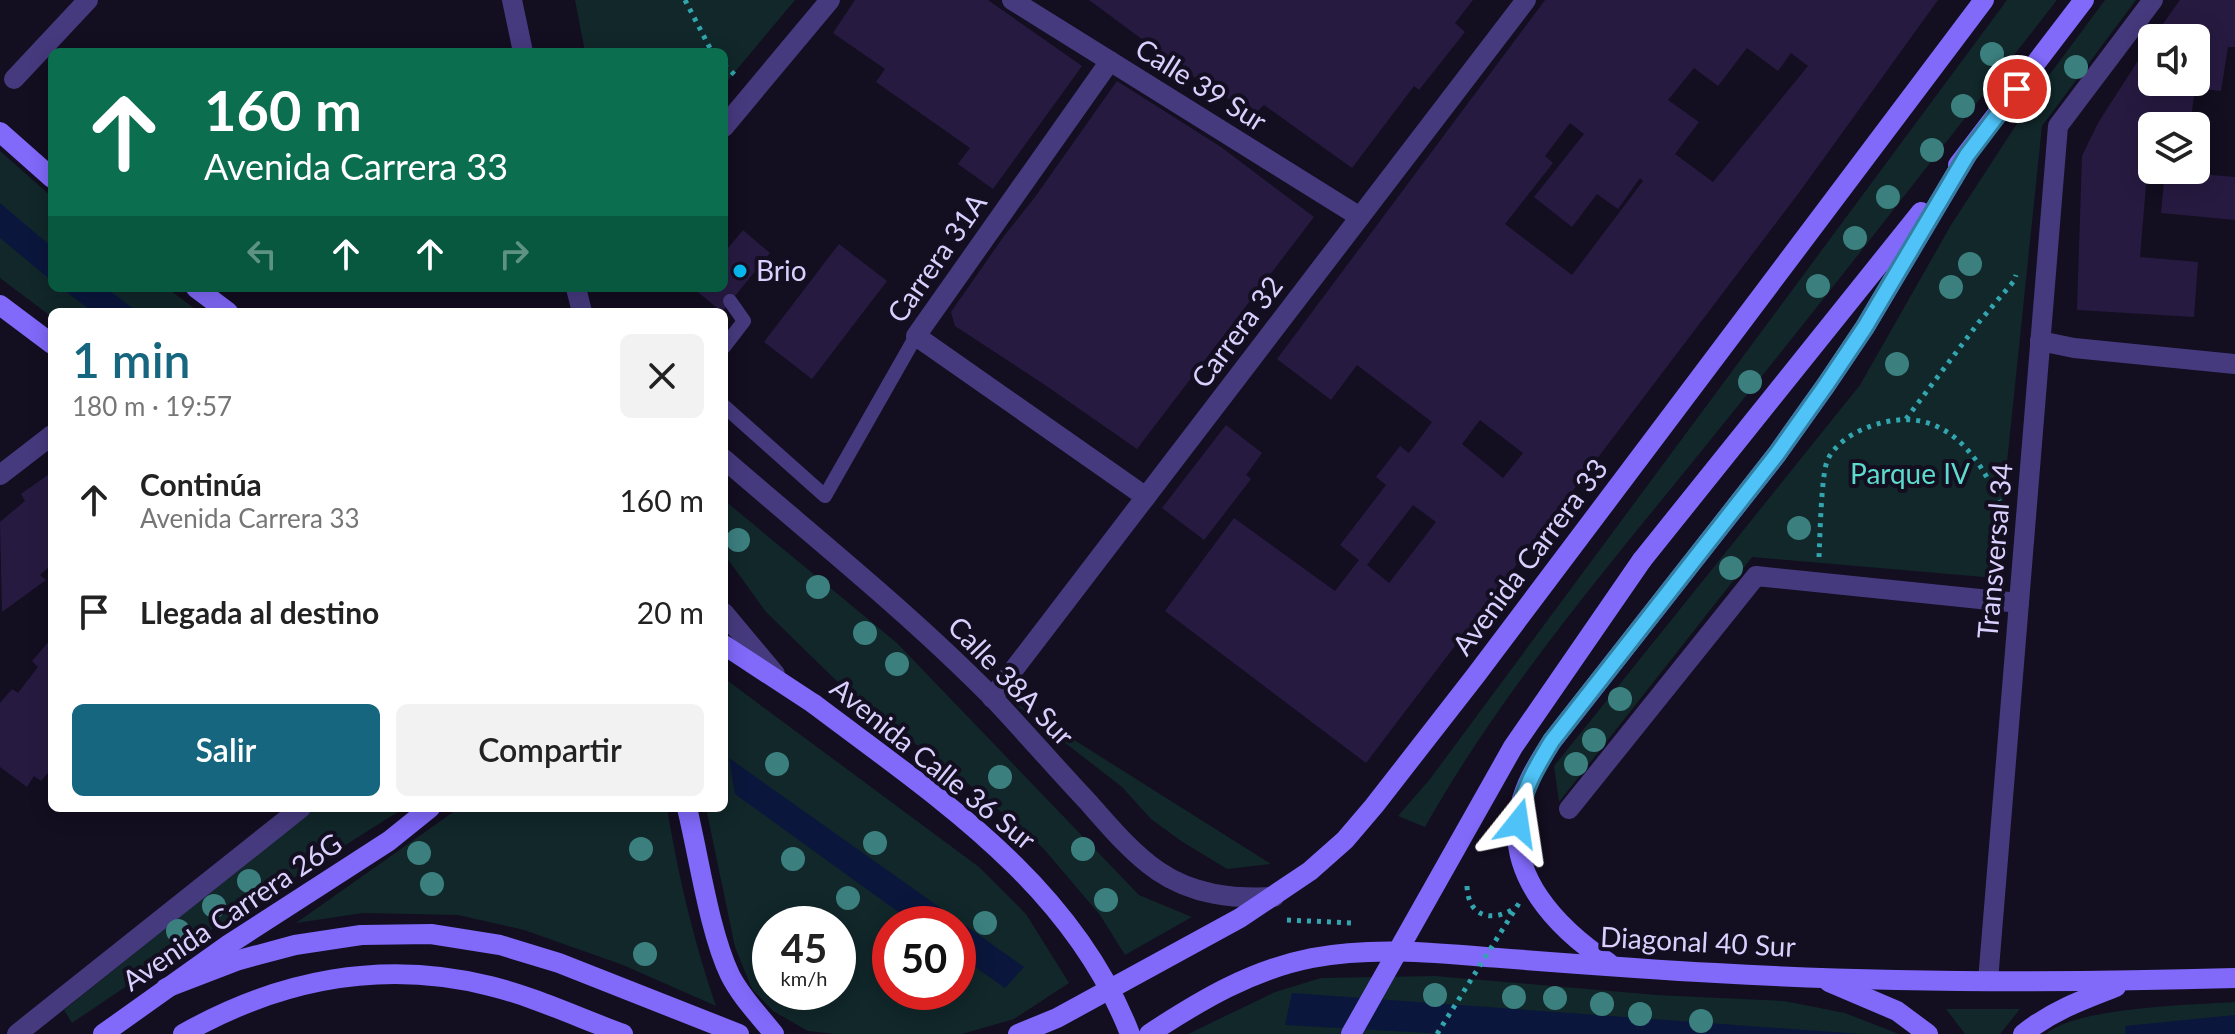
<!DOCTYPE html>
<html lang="es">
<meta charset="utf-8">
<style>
body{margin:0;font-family:Lato,sans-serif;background:#f2f2f2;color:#222;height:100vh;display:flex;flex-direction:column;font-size:30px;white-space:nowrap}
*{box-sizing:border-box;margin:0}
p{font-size:26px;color:#767676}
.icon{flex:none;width:44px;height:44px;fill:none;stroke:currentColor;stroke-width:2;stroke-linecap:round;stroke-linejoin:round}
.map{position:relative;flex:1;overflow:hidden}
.side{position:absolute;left:48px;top:308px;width:680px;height:504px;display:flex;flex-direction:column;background:#fff;border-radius:12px;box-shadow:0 4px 20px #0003}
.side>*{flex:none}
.banner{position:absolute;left:48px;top:48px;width:680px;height:244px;border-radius:12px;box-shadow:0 4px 20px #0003;background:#0b6e4f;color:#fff;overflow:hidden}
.controls{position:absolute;left:2138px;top:24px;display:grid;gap:16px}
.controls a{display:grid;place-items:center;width:72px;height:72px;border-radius:12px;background:#fff;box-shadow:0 4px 20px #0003;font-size:40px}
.speed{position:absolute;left:752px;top:906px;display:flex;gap:16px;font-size:40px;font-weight:700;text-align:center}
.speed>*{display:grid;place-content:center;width:104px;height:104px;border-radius:50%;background:#fff;box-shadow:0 4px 20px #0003;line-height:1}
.speed small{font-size:20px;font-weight:400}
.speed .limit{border:12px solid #d22;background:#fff;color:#111}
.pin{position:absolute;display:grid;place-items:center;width:68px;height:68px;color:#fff;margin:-34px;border:4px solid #fff;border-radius:50%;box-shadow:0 2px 8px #0007}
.me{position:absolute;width:88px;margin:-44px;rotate:15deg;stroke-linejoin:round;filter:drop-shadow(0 0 6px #0008)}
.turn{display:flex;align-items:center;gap:28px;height:168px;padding:0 24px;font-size:36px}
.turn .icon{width:104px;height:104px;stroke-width:2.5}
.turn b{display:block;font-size:56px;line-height:68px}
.lanes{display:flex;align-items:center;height:76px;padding:0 24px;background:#0003;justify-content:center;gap:40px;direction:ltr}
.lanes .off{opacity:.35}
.round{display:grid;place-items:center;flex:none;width:84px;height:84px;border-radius:12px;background:#f2f2f2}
.head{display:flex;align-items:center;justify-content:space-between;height:136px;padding:0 24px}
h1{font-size:48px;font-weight:600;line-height:60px;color:#16667f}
.cta{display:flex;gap:16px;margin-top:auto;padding:16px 24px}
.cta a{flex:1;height:92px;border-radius:12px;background:#16667f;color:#fff;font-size:32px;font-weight:600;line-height:92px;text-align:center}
.cta a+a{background:#f2f2f2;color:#222}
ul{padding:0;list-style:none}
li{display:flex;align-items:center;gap:24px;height:112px;padding:0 24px}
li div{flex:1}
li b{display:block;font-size:30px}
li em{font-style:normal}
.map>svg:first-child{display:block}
</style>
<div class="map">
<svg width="2235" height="1034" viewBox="0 0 2235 1034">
<rect width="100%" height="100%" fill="#130e20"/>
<g fill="#11272a" fill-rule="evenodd">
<path d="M575,0H795L724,85V52H585Z"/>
<path d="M2007,0H2057C1944,145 1832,290 1716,433C1614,560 1505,685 1425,827L1398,816L1430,779Z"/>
<path d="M2105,0H2136L2042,126L1995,578L1752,557L1559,802L1554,766L1860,385L1951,225L2044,82Z"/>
<path d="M0,151L52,197V288H167L199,312H52V317L0,278Z"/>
<path d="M724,500L897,643L1139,895L1192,917L1125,955L1100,915L1043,848L971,786L851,695L766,612L724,554Z"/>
<path d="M724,678L979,867L1026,914L1069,983L1014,1019L962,1034H835L808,1031L773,1011L752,989L735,947L706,808H724ZM770,924H838V992H770ZM890,924H958V992H890Z"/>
<path d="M1006,697L1271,864L1227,869L1181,841L1151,819L1122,787Z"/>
<path d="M315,808H404L189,944L72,1023L64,1010Z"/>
<path d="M459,808H667C679,879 693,938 716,1006L623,965L524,930L458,915L363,913L296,923Z"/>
<path d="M1435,976L1657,995L1784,1001L1845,1013L1899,1034H1188L1275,992L1321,978Z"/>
<path d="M2235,1002V1034H2046C2076,1007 2192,1005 2235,1002Z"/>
<path d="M1946,1009H2020L2000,1034H1965Z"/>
</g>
<g fill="#0b163c">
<path d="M0,203L52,247V281L0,238Z"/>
<path d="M61,288H106L138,312H93Z"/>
<path d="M729,758L1024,967L1005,988L958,955V924H915L735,794Z"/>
<path d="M1292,993L1861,1034H1447L1285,1025Z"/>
<path d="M2235,1015V1034H2126L2125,1026Z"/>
</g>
<g fill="#271a41" fill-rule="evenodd">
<path d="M855,0H988L1082,66L993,189L958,164L970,148L876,82L885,69L833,33Z"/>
<path d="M1089,0H1473L1455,23L1465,32L1419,90L1414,86L1352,168L1264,105L1253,115L1185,71Z"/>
<path d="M1545,0H1938L1798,194L1366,763L1165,611L1234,518L1335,591L1359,560L1340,545L1386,485L1376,477L1400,446L1409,453L1432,422L1357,365L1331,400L1277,359ZM1747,48L1778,71L1791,53L1808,66L1713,182L1675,154L1699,122L1668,100L1694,68L1718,86ZM1570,123L1584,134L1534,197L1572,227L1597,194L1618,209L1640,178L1643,181L1572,275L1505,224L1553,163L1545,156ZM1480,420L1523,453L1503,478L1462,444ZM1413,505L1436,522L1389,583L1367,565Z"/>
<path d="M2180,0H2235V47H2228L2221,91L2195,88L2190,126H2151L2140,257L2198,262L2194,317L2077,310L2082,156L2098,123L2152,39V82H2196V38H2153Z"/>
<path d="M1117,81L1221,147L1314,217L1137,449L1045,385L955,326L951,312L1004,236L1035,197Z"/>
<path d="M2165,171L2235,177V220L2161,213Z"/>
<path d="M743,230L770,253L722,312L693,288H724V253Z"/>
<path d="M839,244L887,281L812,379L764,342Z"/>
<path d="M1226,425L1262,453L1246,475L1251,479L1204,540L1162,508Z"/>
<path d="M52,472V564L40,575L46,580L2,612L0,522L25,501L21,494Z"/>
<path d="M52,638V768L41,781L34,776L27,787L0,767V703L12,689L18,693L38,667L32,661Z"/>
</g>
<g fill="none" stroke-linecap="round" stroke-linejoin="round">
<g stroke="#32a5ae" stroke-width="5" stroke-dasharray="4 6" stroke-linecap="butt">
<path d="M685,0L712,52"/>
<path d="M724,65L735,75"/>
<path d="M1906,419L1979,322L2014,281L2016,275"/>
<path d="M1819,557C1820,539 1821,472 1828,459C1836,443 1854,432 1871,426C1937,403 1974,446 1999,501"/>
<path d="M1467,886C1468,917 1492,923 1515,908"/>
<path d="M1287,920L1353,923"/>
</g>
<g stroke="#463a7e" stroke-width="14">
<path d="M724,347L744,321L730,301"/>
<path d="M724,406L825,496L916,336"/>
</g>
<g stroke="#463a7e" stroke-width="20">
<path d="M1012,0L1360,217"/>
<path d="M1110,61L916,336L1146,497"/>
<path d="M14,79L88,0"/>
<path d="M724,127L830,0"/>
<path d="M2040,341L2074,348L2235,364"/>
<path d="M724,459C814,537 907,611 991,696C1024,731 1056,768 1089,803C1110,827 1132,853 1158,871C1193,895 1233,899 1274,897"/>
<path d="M0,475L52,435"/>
<path d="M992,698L1526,0"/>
<path d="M1569,809L1756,576L2019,603"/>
<path d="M1988,981L2058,126L2153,0"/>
<path d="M17,1034L301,808"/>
</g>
<g stroke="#463a7e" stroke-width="20">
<path d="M512,0L523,52"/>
<path d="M576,288L582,312"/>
<path d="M724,613L775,674"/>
</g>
<g stroke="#8169fa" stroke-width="20">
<path d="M0,132L52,178"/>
<path d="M1958,165L2084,0"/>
<path d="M196,288L228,312"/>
<path d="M0,305L52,344"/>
<path d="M1642,560L1921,212"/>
<path d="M724,645L814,704"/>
<path d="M687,808C699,857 709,931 730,975C741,997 759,1015 774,1034"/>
<path d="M1609,963C1558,929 1504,875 1520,807C1525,783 1539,762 1552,741L1777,454L1826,385L1865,327L1967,155"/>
<path d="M1829,982L1897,1011L1928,1034"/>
<path d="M166,988L239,960L295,945L361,935L431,934L500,945L559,963L739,1034"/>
<path d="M103,1034L228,945L389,841L430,808"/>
<path d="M183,1034C278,980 382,959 490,986C535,997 579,1018 623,1034"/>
<path d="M1018,1034L1057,1018L1240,918L1310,871L1345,840L1374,806L1476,675L1984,0"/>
<path d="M1149,1034C1201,1000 1251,970 1312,958C1370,947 1428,952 1486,957C1563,963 1639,969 1716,973C1888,983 2062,983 2235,978"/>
<path d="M2023,1034C2052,1011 2082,1000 2116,987"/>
</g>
<path stroke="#32a5ae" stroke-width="5" stroke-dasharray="4 6" stroke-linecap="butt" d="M1437,1034L1521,900"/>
<g stroke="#8169fa" stroke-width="20">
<path d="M814,704C937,797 1072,884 1130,1034"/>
<path d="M1351,1034L1513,747L1642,560"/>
</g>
</g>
<g fill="#3c7f7f">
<circle cx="1992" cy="54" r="12"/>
<circle cx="2076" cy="67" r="12"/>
<circle cx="1963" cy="106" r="12"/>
<circle cx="1932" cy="150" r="12"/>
<circle cx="1888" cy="197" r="12"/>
<circle cx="1855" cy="238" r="12"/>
<circle cx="1970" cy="264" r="12"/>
<circle cx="1818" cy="286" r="12"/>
<circle cx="1951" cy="287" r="12"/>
<circle cx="1897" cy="364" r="12"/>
<circle cx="1750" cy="382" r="12"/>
<circle cx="1799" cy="528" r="12"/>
<circle cx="738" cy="540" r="12"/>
<circle cx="1731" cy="568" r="12"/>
<circle cx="818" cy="587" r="12"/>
<circle cx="865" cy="633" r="12"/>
<circle cx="897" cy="664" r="12"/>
<circle cx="1620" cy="699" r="12"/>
<circle cx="1594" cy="740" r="12"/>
<circle cx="777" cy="764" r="12"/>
<circle cx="1576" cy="764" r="12"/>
<circle cx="1000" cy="777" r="12"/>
<circle cx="875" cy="843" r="12"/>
<circle cx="641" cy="849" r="12"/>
<circle cx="1083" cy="849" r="12"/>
<circle cx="419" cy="853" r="12"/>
<circle cx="793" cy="859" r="12"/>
<circle cx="249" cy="881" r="12"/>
<circle cx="432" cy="884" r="12"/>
<circle cx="848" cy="898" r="12"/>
<circle cx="1106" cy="900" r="12"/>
<circle cx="214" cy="906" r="12"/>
<circle cx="985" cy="923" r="12"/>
<circle cx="178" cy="931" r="12"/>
<circle cx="645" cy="954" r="12"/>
<circle cx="1435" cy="995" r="12"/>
<circle cx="1514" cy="997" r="12"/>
<circle cx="1555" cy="998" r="12"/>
<circle cx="1602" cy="1004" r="12"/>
<circle cx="1640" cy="1014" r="12"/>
<circle cx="1701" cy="1021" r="12"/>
</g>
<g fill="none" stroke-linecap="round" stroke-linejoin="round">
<g stroke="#337fa1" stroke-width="20">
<path id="route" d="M1518,823C1521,792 1536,767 1552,741L1777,454L1826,385L1865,327L1967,155L2017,89"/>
</g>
<use href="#route" stroke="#4fc3f7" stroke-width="14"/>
</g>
<circle fill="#08b9f0" stroke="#130e20" stroke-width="3" cx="740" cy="271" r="8"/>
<g text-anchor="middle" stroke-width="8" stroke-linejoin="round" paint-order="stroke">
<g font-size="28" fill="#dacffd" stroke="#130e20">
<text transform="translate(1201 85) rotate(32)" y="10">Calle 39 Sur</text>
<text transform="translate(937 258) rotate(-55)" y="10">Carrera 31A</text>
<text transform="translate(1237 332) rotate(-53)" y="10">Carrera 32</text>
<text transform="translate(1995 551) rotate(-85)" y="10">Transversal 34</text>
<text transform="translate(1530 557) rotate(-53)" y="10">Avenida Carrera 33</text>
<text transform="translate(1011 681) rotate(46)" y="10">Calle 38A Sur</text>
<text transform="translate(933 764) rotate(39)" y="10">Avenida Calle 36 Sur</text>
<text transform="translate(232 912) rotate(-34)" y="10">Avenida Carrera 26G</text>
<text transform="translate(1698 942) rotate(3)" y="10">Diagonal 40 Sur</text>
</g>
<g font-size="28" fill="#dacffd" stroke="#130e20" text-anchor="start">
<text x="756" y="281">Brio</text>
</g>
<g font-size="28" fill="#5ddbcd" stroke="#130e20">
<text x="1910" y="484">Parque IV</text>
</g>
</g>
</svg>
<div class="controls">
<a><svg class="icon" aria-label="sound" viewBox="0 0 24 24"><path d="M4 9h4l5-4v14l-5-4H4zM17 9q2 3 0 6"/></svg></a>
<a><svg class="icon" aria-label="layers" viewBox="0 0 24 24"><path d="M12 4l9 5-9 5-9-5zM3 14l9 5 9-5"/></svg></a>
</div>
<div class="speed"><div>45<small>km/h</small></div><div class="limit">50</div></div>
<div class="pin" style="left:2017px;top:89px;background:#d93025"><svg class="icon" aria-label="arrive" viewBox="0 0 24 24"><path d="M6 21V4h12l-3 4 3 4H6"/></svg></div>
<svg class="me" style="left:1518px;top:823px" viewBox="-20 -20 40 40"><path d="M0-17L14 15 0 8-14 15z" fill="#4fc3f7" stroke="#fff" stroke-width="4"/></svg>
<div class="banner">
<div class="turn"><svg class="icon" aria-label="ahead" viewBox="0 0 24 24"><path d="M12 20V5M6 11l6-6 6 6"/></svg><div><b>160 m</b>Avenida Carrera 33</div></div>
<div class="lanes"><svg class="icon off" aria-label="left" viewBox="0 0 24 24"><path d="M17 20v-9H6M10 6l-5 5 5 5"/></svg><svg class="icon" aria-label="ahead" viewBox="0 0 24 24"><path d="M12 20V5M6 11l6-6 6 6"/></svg><svg class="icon" aria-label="ahead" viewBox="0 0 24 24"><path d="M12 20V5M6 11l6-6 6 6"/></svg><svg class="icon off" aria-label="right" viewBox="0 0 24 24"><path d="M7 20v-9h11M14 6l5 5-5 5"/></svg></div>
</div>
<section class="side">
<div class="head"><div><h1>1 min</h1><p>180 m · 19:57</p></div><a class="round"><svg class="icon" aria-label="close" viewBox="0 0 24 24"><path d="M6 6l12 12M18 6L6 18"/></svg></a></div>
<ul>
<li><svg class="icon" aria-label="ahead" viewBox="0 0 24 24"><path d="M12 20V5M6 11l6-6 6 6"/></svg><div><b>Continúa</b><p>Avenida Carrera 33</p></div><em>160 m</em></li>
<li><svg class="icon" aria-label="arrive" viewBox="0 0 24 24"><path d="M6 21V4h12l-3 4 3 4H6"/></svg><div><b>Llegada al destino</b></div><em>20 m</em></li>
</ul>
<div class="cta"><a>Salir</a><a>Compartir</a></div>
</section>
</div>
